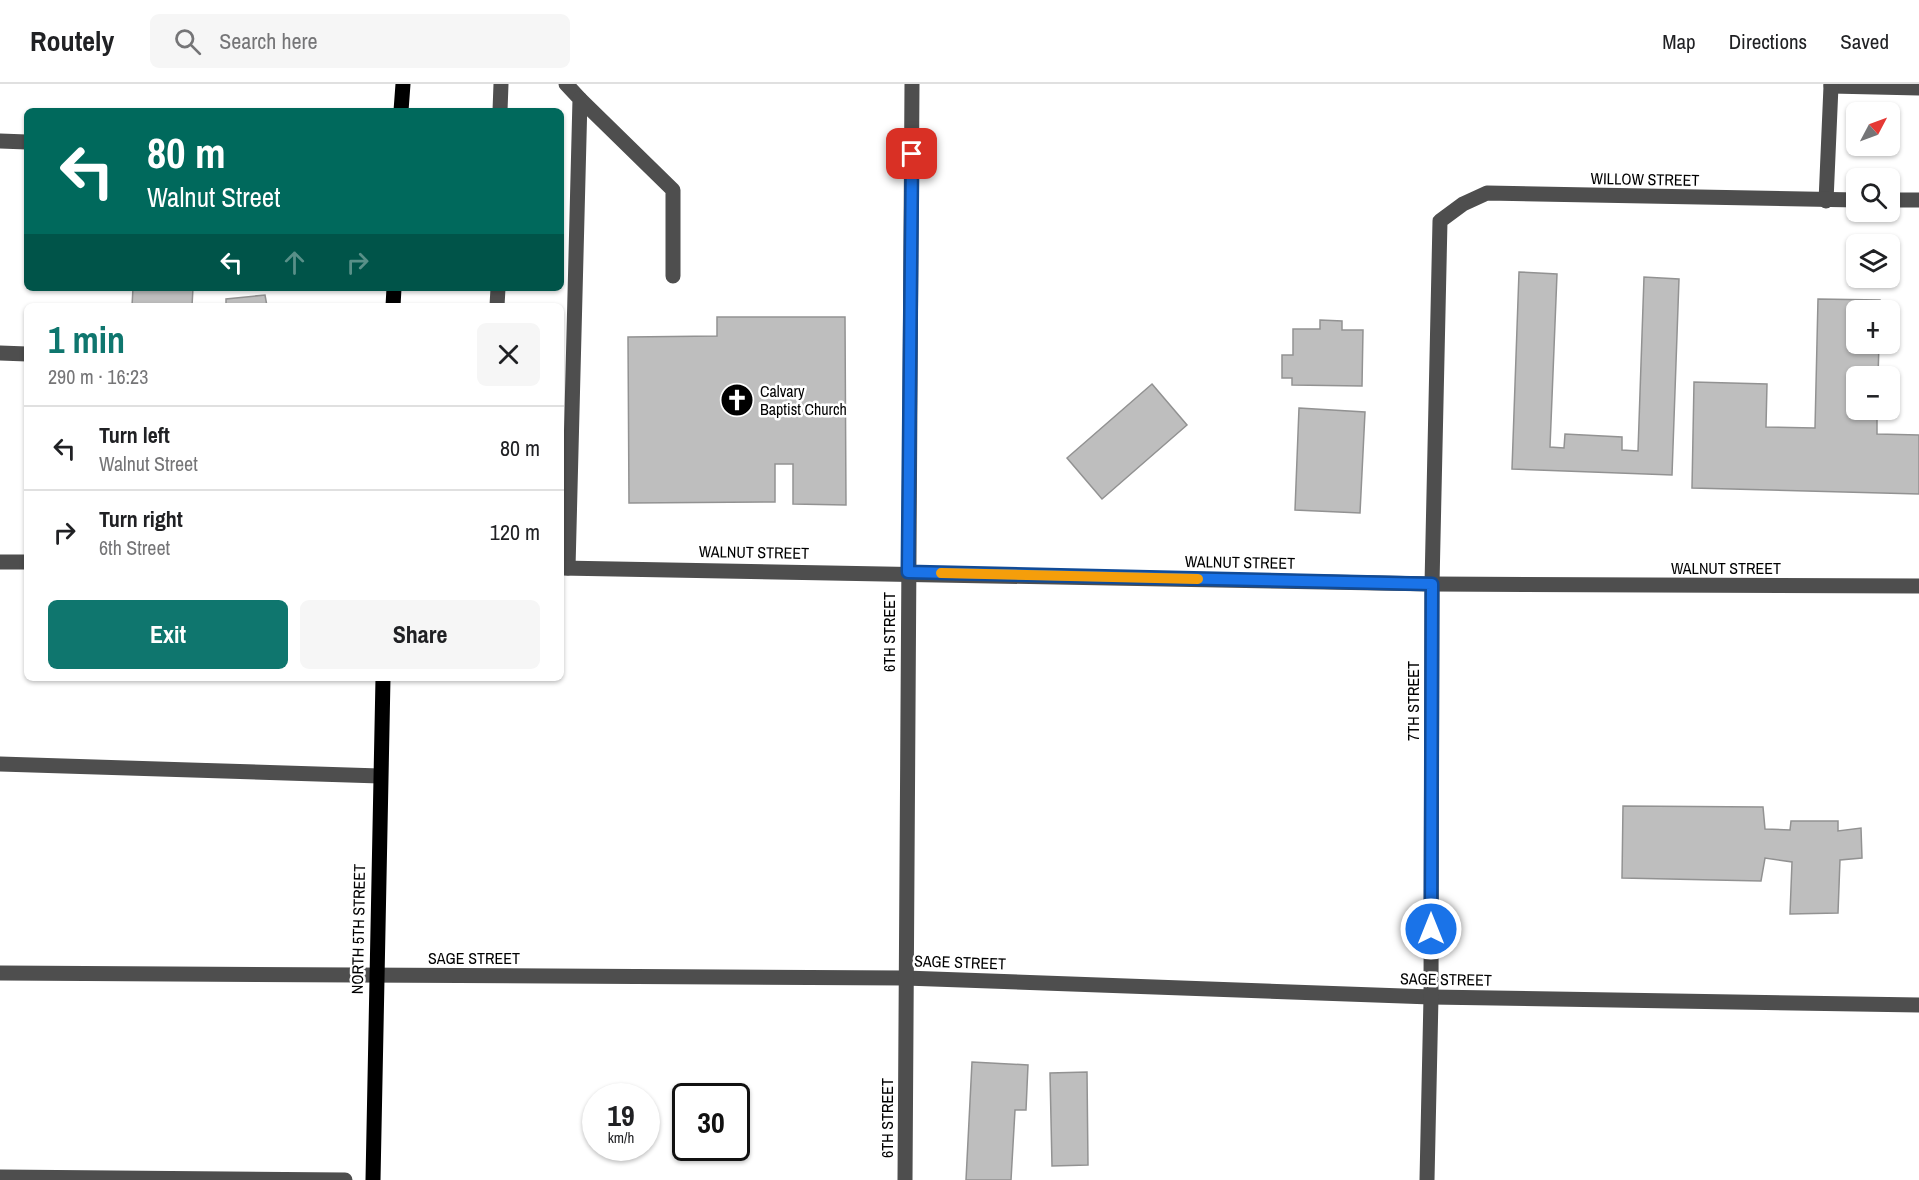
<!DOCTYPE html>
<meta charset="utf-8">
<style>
body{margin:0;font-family:"Archivo Narrow",sans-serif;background:#f6f6f6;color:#202124;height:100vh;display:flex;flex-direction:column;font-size:22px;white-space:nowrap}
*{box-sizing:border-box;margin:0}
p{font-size:20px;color:#757577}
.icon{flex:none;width:33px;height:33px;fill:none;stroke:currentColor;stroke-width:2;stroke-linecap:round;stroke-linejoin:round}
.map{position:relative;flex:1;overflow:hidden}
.sheet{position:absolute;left:24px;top:219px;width:540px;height:378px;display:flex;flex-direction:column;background:#fff;border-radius:9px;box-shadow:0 2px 4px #0004}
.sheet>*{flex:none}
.top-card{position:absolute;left:24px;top:24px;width:540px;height:183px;border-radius:9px;box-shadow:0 2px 4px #0004;background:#00695c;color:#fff;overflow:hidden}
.needle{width:39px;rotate:49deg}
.tools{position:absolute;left:1846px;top:18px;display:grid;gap:12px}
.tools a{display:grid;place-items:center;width:54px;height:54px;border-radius:9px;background:#fff;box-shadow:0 2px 4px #0004;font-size:30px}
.speed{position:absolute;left:582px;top:999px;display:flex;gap:12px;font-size:30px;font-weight:700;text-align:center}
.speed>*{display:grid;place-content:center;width:78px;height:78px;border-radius:50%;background:#fff;box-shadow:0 2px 4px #0004;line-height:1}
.speed small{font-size:15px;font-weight:400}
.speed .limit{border:3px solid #111;border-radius:9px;background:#fff;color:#111}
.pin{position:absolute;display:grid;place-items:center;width:51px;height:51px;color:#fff;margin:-26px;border-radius:12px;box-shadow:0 3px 9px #0006}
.me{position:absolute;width:66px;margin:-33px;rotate:0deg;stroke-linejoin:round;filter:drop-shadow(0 0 4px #0008)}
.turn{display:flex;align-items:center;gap:21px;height:126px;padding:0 24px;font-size:27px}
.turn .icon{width:78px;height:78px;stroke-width:2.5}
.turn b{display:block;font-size:42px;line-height:51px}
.lanes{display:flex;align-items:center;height:57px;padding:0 24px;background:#0003;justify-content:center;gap:30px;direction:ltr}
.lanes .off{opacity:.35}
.round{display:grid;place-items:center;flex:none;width:63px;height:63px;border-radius:9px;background:#f6f6f6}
.overview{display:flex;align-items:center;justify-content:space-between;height:102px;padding:0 24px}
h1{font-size:36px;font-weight:700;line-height:45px;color:#0f766e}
.button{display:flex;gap:12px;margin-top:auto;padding:12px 24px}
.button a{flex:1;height:69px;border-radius:9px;background:#0f766e;color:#fff;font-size:24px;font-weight:700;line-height:69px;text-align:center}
.button a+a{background:#f6f6f6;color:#202124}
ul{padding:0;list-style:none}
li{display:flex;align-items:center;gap:18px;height:84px;padding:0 24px;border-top:2px solid #e0e0e0}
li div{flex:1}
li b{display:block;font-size:22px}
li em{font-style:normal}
header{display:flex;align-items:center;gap:36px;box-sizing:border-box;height:84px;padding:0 30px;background:#fff;border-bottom:2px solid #e0e0e0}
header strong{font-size:28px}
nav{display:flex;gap:33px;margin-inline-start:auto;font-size:21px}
.search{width:420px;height:54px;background:#f6f6f6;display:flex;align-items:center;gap:15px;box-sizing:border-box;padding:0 21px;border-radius:9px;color:#757577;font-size:22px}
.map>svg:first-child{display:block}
</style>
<header>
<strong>Routely</strong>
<div class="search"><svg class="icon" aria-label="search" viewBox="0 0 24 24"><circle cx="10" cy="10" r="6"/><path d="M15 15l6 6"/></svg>Search here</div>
<nav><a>Map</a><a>Directions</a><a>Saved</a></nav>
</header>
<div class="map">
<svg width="1919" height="1096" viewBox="0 0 1919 1096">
<rect width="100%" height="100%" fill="#fff"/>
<g fill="#bebebe" stroke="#929292" stroke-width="1.5">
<path d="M1519,188L1557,190L1550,363L1564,364L1565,350L1622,353V366L1638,367L1644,193L1679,195L1672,391L1512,385Z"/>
<path d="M133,204H193L192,222H132Z"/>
<path d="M265,211L267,222H226V215Z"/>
<path d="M1818,215L1880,216V226H1857V260H1879L1878,292H1857V326H1877V350L1919,351V410L1692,404L1694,298L1767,300L1766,343L1815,344Z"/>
<path d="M717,233H845L846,421L793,420V380H775V418L629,419L628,253L717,252Z"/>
<path d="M1320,236L1342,237V246H1363L1362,302L1292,301V294H1282V271H1293V245H1320Z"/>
<path d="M1152,300L1187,341L1102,415L1067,374Z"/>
<path d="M1299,324L1365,328L1360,429L1295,426Z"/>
<path d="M1623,722L1763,723L1765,745L1790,746L1791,737H1838V747L1861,744L1862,774L1840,776L1838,829L1790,830L1792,778L1765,774L1761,797L1622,794Z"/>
<path d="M972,978L1028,981L1026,1026H1015L1011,1096H966Z"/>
<path d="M1087,988L1088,1081L1052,1082L1050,989Z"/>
</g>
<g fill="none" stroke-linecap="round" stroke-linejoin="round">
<g stroke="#4e4e4e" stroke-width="15">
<path d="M566,0L580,15L568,484"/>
<path d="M1831,0V2L1919,4"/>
<path d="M580,15L673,106V192"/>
<path d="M500,27L501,0"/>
<path d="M0,57L27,58"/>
<path d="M1890,116H1919"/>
<path d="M1826,117L1831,2"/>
<path d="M497,222L498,204"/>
<path d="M0,269L27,270"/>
<path d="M0,478H27"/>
<path d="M561,484L1432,500L1919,502"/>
<path d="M0,680L380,692"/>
<path d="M0,889L905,894L1431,913L1919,921"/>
<path d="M0,1093L345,1096"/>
<path d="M905,1096L912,0"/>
<path d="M1427,1096L1431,913L1432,500L1440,137L1463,120L1487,109L1857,116"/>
</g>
<g stroke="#000" stroke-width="15">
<path d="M401,27L403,0"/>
<path d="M393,222L394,204"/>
<path d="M373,1096L383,594"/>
</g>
</g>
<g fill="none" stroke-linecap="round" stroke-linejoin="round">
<g stroke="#114b97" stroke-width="15">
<path id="route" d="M912,70L908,488L1432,500L1431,845"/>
</g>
<use href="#route" stroke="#1a73e8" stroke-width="10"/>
<path stroke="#f59e0b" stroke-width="10" d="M941,489L1198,495"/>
</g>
<defs>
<g id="church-disc" transform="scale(1.725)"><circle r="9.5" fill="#000" stroke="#fff"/><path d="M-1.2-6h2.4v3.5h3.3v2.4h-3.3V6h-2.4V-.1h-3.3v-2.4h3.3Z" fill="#fff"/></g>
</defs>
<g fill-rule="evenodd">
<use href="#church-disc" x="737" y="316"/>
</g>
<g text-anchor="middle" stroke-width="5" stroke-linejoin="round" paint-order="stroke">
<g font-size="16" fill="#000" stroke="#fff">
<text transform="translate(1645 95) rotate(1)" y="6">WILLOW STREET</text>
<text transform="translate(754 468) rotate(1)" y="6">WALNUT STREET</text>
<text transform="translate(1240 478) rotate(1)" y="6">WALNUT STREET</text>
<text x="1726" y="490">WALNUT STREET</text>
<text transform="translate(889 548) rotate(-90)" y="6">6TH STREET</text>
<text transform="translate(1413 617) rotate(-90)" y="6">7TH STREET</text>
<text transform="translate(358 845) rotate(-89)" y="6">NORTH 5TH STREET</text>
<text x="474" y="880">SAGE STREET</text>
<text transform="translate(960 878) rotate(2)" y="6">SAGE STREET</text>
<text transform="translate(1446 895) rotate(1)" y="6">SAGE STREET</text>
<text transform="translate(887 1034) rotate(-90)" y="6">6TH STREET</text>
</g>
<g font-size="16" fill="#000" stroke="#fff" text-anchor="start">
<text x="760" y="313">Calvary<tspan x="760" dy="18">Baptist Church</tspan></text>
</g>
</g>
</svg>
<div class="tools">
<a><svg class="needle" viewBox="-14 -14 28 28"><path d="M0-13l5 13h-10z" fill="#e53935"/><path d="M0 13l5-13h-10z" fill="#757577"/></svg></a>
<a><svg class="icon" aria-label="search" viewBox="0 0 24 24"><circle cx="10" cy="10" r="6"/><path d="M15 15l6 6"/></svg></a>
<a><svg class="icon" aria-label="layers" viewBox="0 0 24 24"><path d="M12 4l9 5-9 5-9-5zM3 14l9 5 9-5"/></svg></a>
<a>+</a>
<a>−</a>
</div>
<div class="speed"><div>19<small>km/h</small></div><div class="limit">30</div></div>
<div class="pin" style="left:912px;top:70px;background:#d93025"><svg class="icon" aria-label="arrive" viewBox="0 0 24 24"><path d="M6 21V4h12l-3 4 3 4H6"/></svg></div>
<svg class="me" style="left:1431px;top:845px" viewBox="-20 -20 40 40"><circle r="17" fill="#1a73e8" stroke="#fff" stroke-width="3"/><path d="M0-11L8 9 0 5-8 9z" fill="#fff"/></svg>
<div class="top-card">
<div class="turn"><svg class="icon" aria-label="left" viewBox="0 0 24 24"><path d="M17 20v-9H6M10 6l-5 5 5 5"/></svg><div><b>80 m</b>Walnut Street</div></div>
<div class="lanes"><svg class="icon" aria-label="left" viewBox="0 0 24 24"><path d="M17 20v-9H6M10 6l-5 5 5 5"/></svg><svg class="icon off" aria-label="ahead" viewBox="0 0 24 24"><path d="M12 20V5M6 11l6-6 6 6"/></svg><svg class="icon off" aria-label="right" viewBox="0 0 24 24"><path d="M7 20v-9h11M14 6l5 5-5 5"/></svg></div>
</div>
<section class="sheet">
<div class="overview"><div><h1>1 min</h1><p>290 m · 16:23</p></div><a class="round"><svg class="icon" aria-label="close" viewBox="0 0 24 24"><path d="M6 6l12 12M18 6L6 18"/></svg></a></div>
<ul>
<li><svg class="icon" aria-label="left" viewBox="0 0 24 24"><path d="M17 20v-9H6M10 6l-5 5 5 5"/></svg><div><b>Turn left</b><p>Walnut Street</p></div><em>80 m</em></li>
<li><svg class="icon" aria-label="right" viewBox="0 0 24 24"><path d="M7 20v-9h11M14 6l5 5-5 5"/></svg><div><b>Turn right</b><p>6th Street</p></div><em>120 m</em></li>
</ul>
<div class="button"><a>Exit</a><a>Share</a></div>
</section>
</div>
